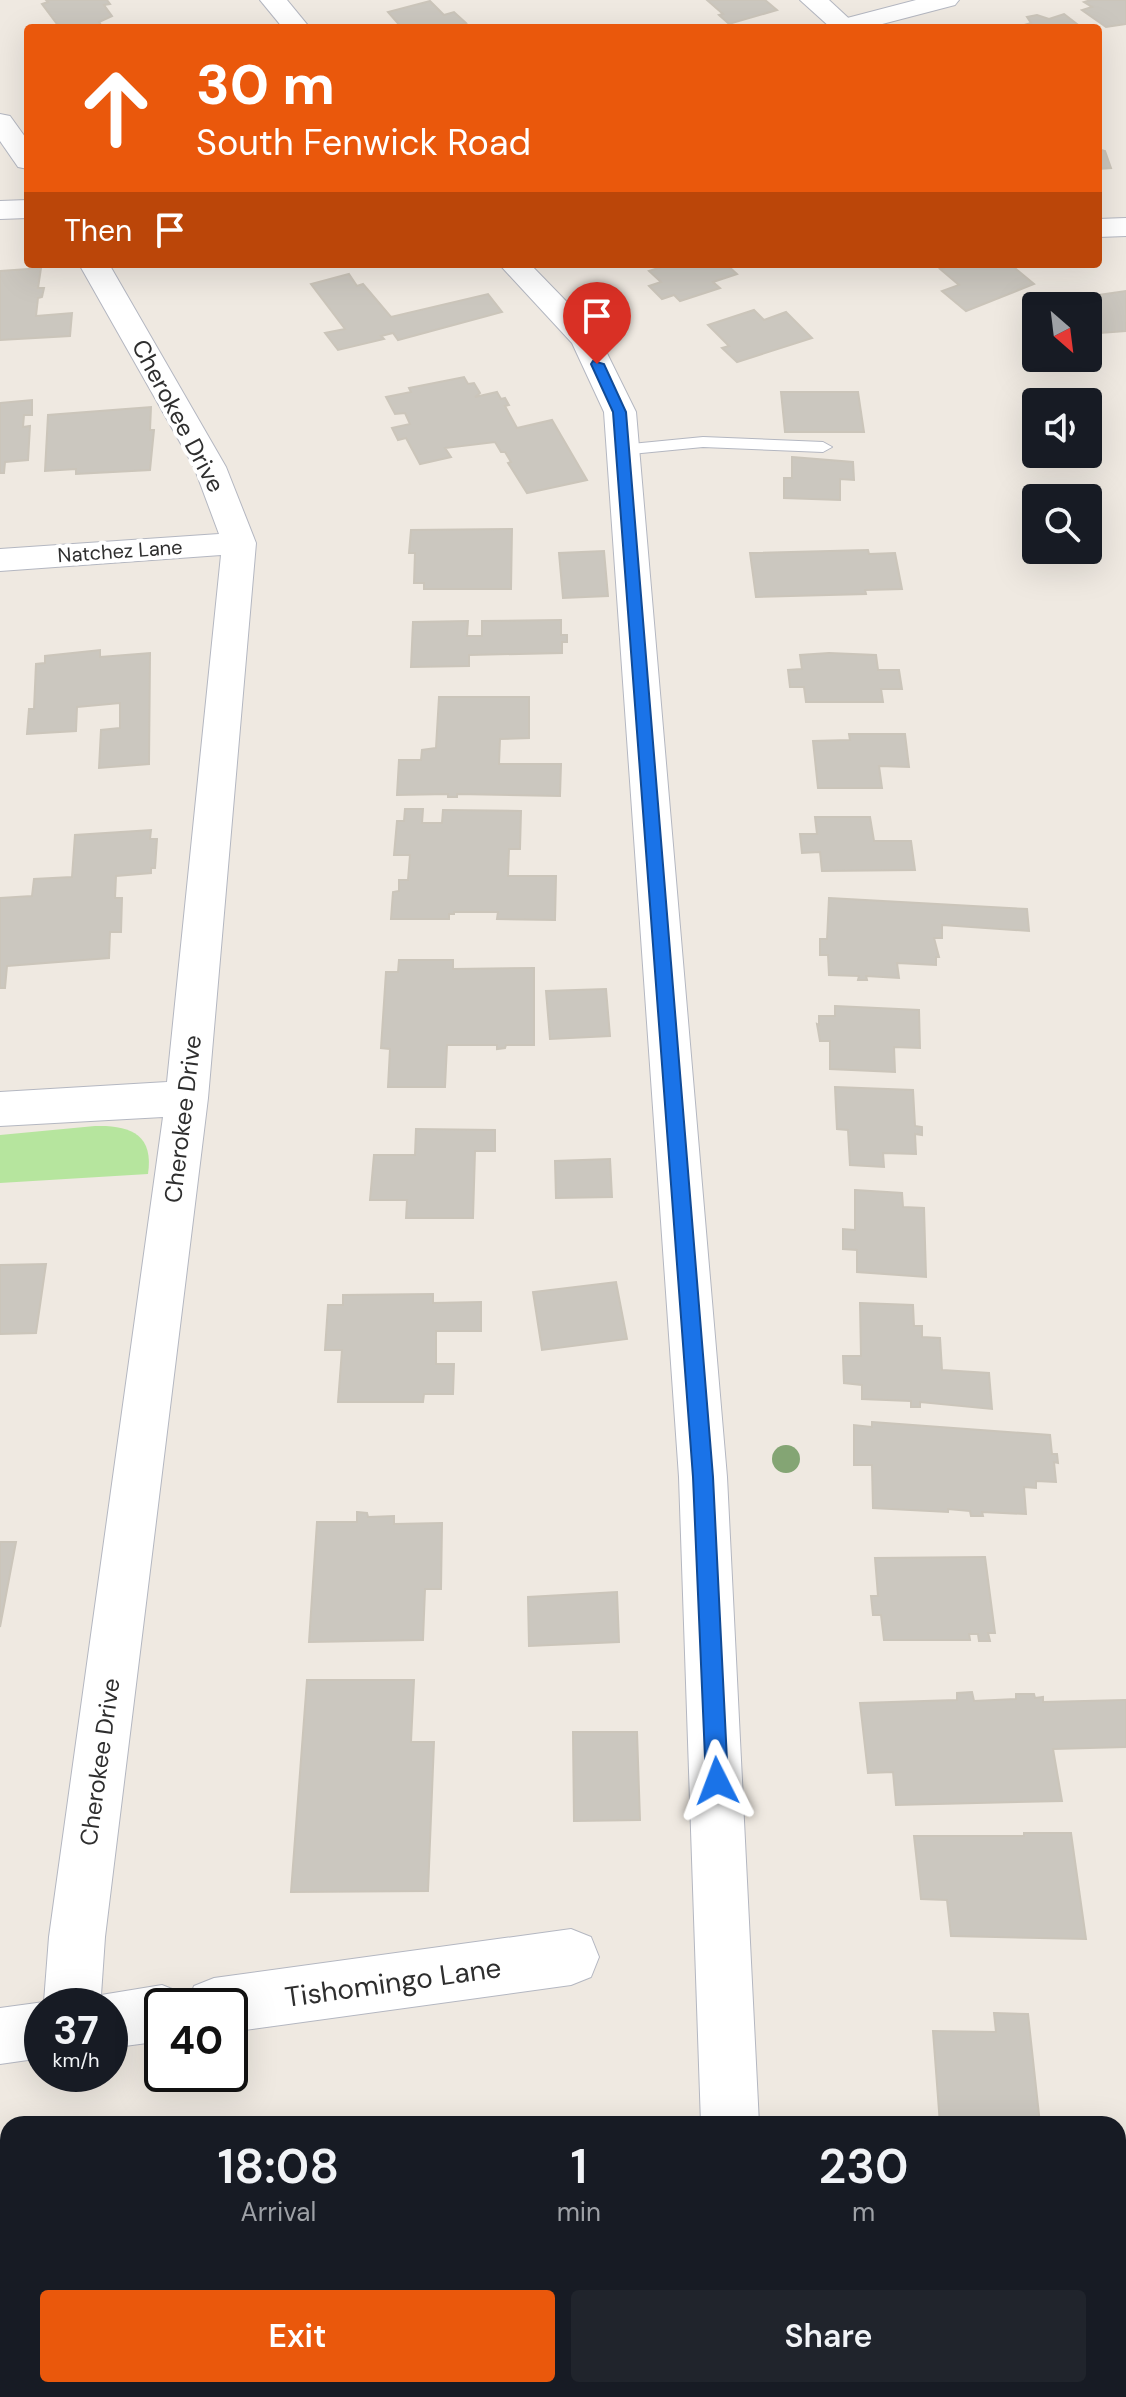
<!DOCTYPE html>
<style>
body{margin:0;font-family:"DM Sans",sans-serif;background:#20242c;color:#f1f3f6;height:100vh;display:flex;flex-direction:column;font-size:30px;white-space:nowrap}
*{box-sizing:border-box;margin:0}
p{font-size:26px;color:#9ea1a6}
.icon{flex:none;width:44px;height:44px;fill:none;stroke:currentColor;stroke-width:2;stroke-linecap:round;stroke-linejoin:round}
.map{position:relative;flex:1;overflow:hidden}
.panel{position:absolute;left:0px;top:2116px;width:1126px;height:282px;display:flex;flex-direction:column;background:#171b24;border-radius:24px 24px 0 0;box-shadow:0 8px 32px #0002}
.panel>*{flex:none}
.guide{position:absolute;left:24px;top:24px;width:1078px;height:244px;border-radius:8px;box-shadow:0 8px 32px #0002;background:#ea580c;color:#fff;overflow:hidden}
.needle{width:52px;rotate:152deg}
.controls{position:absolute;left:1022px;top:292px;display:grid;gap:16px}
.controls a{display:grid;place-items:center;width:80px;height:80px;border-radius:8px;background:#171b24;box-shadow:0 8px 32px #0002;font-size:40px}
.speed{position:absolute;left:24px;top:1988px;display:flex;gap:16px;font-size:40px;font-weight:700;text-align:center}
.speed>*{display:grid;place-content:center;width:104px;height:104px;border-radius:50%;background:#171b24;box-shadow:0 8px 32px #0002;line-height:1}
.speed small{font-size:20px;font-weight:400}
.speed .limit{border:4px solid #111;border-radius:12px;background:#fff;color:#111}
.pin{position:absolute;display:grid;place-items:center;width:68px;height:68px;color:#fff;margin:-82px -34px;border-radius:50% 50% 50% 0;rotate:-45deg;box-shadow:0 0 8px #0007}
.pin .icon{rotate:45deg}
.me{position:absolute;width:88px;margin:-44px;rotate:357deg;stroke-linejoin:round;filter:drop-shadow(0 0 6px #0008)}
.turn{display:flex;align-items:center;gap:28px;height:168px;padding:0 40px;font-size:36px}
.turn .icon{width:104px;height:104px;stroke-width:2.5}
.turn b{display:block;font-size:56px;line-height:68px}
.then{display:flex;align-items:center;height:76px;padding:0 40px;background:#0003;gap:16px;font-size:30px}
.eta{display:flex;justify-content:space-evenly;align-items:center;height:136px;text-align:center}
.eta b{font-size:48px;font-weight:600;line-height:56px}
.action{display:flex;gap:16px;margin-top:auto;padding:16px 40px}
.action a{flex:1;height:92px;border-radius:8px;background:#ea580c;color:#fff;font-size:32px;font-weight:600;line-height:92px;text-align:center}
.action a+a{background:#20242c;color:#f1f3f6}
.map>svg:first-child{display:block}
</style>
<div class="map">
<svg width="1126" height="2397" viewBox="0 0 1126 2397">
<rect width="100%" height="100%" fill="#efe9e1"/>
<path fill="#b6e59e" d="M95,1126C130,1125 154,1134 148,1174L0,1183V1135Z"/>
<g fill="#cbc7bf" stroke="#cbc5ba" stroke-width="2">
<path d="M46,0H107L110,4L104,5L112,16L99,22L103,28H60L42,4L48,2Z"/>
<path d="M707,0H765L777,10L729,24L719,15L723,14Z"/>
<path d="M1091,0H1126V24L1106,27L1082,10L1092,7L1084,2Z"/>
<path d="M430,1L444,15L454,12L466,23L456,26L458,28H402L388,12Z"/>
<path d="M1064,14L1082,28L1021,26L1031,23L1027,17L1037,15L1049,19Z"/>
<path d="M1098,149L1105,151L1111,168L1098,169Z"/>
<path d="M671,264H726L737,274L713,282L720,288L680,301L674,295L662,299L649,286L661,282L649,271Z"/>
<path d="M955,264H1010L1034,284L966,311L942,291L959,285L940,269Z"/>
<path d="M41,268L38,288H44L42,297L38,298L36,316L72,313L70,336L0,340V271Z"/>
<path d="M349,274L357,286L363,284L391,317L488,294L502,312L398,340L393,333L381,336L384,339L338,350L325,333L345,329L311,284Z"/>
<path d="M1126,291V331L1100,333L1084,297Z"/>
<path d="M754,310L764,320L786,312L812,338L737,362L722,348L729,346L708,325Z"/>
<path d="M464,377L468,384L474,383L480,393L475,397L497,392L501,399L505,398L509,405L505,406L517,428L552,420L587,480L527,493L508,463L511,462L505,452H501L495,442L445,448L451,457L420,464L406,438L398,440L392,428L410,424L405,413L395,414L386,397L411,392L409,388Z"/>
<path d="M781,392H858L864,432H785Z"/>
<path d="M32,400V415H24L23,427L30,426L28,460L5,462L4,473H0V403Z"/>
<path d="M151,407L150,430H154L150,470L76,474V469L45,471L48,415Z"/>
<path d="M792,457L853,462L854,480L840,479V500L784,498V478H792Z"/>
<path d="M512,529L511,589H424V583H414L415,553H409L411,530Z"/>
<path d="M868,550L869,554L895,553L902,589L865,590L866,594L756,597L750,553Z"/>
<path d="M604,551L608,596L563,598L559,553Z"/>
<path d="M561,620V635H567V642H562V653L469,655V666L411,667L413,622L468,621L467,636H482V621Z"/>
<path d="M100,650V657L150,653L149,764L99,768L101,730L120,728V703L77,707L76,731L27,734L29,709H34L36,664L45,663V656Z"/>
<path d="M829,653L876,655L878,670H899L902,689H881L883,702H806L804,687H790L788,670L802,669L800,655Z"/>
<path d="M439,697H529V738L500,739L499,764H561L560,796L457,794V797H448V794L397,795L399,760H421L422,750L436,748Z"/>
<path d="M849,734H905L909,767L879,766L882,788H818L813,741L850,740Z"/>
<path d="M405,809H423L422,823H442L443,810L521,811L520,849H509L508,876H556L555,920L497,919L498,912H454V914H449V919H391L393,892L399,891V880H408L410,855H394L397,821H404Z"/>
<path d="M815,817H870L874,841H911L915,870L822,871L820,852L802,853L800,834H817Z"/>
<path d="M151,830L150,839H157L155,868H151V873L116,876L115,898H122L121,932H110L109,958L7,966L5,988H0V898L32,896L34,879L72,877L75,835Z"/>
<path d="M829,898L1027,909L1029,931L942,925V938H934L939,957H936V965L897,963L899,978L866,976L867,980H858L859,976L829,975L828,955H820V939H827Z"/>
<path d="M399,960H453V969L534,968V1045H506L505,1048L497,1049V1045H447L445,1087H388L390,1049L381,1048L386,972H398Z"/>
<path d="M606,989L610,1036L550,1039L546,991Z"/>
<path d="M835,1006L919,1010L920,1048L894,1047L895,1072L830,1069V1041H820L817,1024L819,1025V1016H835Z"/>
<path d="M835,1087L913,1090L915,1126L922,1127V1135L915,1134L916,1154L883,1153L884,1167L850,1165L848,1130L837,1129Z"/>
<path d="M416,1129L495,1130V1151H475L473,1218H406L407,1200H370L374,1155H415Z"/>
<path d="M610,1159L612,1197L556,1198L555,1161Z"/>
<path d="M855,1190L902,1193L903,1207L924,1208L926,1277L857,1272V1250L843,1249V1229L855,1230Z"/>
<path d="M46,1264L36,1333L0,1334V1265Z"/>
<path d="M616,1282L627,1339L542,1350L533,1292Z"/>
<path d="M433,1294V1303L481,1302V1331H436V1364H454L453,1394H424L423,1402H338L342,1350H325L328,1305H343V1295Z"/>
<path d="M860,1303L913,1305L914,1326H922V1337L940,1338L942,1370L989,1373L992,1409L920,1402V1407H911V1401L862,1399V1385L844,1383L843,1356H861Z"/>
<path d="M872,1422L1050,1435L1052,1454H1057L1058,1463L1054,1462L1056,1482L1036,1481V1488L1024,1487L1026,1514L982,1512L983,1516H971L970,1511L948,1509V1512L873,1508L872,1465H854V1425L872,1427Z"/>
<path d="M357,1512L367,1513L368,1517L394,1516V1524L442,1523L441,1589H425L423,1640L309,1642L317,1522H357Z"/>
<path d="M0,1542H16L0,1627Z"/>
<path d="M985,1557L995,1633H988L990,1641H979L978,1634H969L970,1640H884L881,1615H873L871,1596H878L875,1558Z"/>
<path d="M617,1592L619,1642L529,1646L528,1597Z"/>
<path d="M307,1680H414L411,1742H434L428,1891L291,1892Z"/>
<path d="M972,1692L974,1701L1016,1699V1694H1034L1035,1698L1043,1697V1702L1126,1700V1747L1053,1749L1062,1801L896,1805L893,1772L868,1773L860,1703L957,1700V1693Z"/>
<path d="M573,1732H637L640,1820L574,1821Z"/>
<path d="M1024,1833H1071L1086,1939L951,1936L947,1900L921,1899L914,1836H1024Z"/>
<path d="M994,2013L1028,2014L1040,2124H940L933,2031L996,2032Z"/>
<path d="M65,2390H203L204,2397H23Z"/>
<path d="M369,2390H607L608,2394L597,2397H370Z"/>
</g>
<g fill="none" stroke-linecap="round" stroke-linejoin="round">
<g stroke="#b4b7c1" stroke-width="2">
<path id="service" d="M703,437L823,442L832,447L823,452L703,447L621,455L612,450L621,445Z"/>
</g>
<g stroke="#b4b7c1" stroke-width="2">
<g id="minor">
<path d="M800,0H829L857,26L831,28Z"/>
<path d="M0,114L10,116L28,141V169L18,167L0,141Z"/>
<path d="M1126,218V236L1098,237V219Z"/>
<path d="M79,264H109L226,467L256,543L208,1098L105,1937L101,1995L162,1985L182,1993L187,2004L194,1986L214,1978L571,1929L591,1937L599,1957L591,1977L571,1985L230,2032V2006H162V2041L110,2048V2006H42V2058L0,2064V2008L44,2002L49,1937L163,1117L0,1126V1092L167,1082L221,555L0,571V549L219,534L194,467Z"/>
</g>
</g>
<g stroke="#b4b7c1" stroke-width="2">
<g id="tertiary">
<path d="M260,0H287L310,28H283Z"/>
<path d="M916,0H959L955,5L867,28H824L828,23Z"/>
<path d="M28,200V218L0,219V201Z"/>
<path d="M499,264H530L597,333L636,412L727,1477L759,2124H701L679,1477L604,412L572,343Z"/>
<rect x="708" y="2390" width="62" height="7"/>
</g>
</g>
<use href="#service" fill="#fff" fill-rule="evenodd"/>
<use href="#minor" fill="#fff" fill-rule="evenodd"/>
<use href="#tertiary" fill="#fff" fill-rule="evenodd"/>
</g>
<circle fill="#84a574" cx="786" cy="1459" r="14"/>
<path fill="#1a73e8" stroke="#114b97" stroke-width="2" d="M593,361L604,364L626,412L713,1477L728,1781L725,1789L717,1792L709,1789L706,1781L693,1477L613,412L591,364Z"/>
<g text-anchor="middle" stroke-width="8" stroke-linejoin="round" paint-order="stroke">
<g font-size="20" fill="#2e2e2e" stroke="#fff">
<text transform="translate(120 551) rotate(-4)" y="7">Natchez Lane</text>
</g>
<g font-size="24" fill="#2e2e2e" stroke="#fff">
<text transform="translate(178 416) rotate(62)" y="8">Cherokee Drive</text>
<text transform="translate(183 1119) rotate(-83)" y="8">Cherokee Drive</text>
<text transform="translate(100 1762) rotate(-82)" y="8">Cherokee Drive</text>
</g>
<g font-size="28" fill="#2e2e2e" stroke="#fff">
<text transform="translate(393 1982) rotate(-8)" y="10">Tishomingo Lane</text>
</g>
</g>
</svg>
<div class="controls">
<a><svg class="needle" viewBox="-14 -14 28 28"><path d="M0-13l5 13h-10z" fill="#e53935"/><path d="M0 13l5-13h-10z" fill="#9ea1a6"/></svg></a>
<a><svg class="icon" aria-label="sound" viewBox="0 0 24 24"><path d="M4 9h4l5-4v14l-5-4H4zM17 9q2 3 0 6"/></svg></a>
<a><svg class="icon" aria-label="search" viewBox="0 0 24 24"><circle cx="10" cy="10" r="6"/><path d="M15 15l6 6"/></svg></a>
</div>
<div class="speed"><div>37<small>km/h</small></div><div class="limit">40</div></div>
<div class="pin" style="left:597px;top:364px;background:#d93025"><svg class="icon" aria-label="arrive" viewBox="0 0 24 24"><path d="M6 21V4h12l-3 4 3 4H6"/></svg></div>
<svg class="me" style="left:717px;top:1781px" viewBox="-20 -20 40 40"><path d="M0-17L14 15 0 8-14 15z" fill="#1a73e8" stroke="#fff" stroke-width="4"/></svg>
<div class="guide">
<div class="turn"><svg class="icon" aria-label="ahead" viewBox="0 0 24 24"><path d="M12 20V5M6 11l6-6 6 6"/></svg><div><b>30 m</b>South Fenwick Road</div></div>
<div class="then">Then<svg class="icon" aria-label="arrive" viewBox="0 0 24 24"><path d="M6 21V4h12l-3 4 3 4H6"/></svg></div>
</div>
<section class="panel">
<div class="eta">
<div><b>18:08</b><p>Arrival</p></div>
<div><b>1</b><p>min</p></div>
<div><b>230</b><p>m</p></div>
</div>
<div class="action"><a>Exit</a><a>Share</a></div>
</section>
</div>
